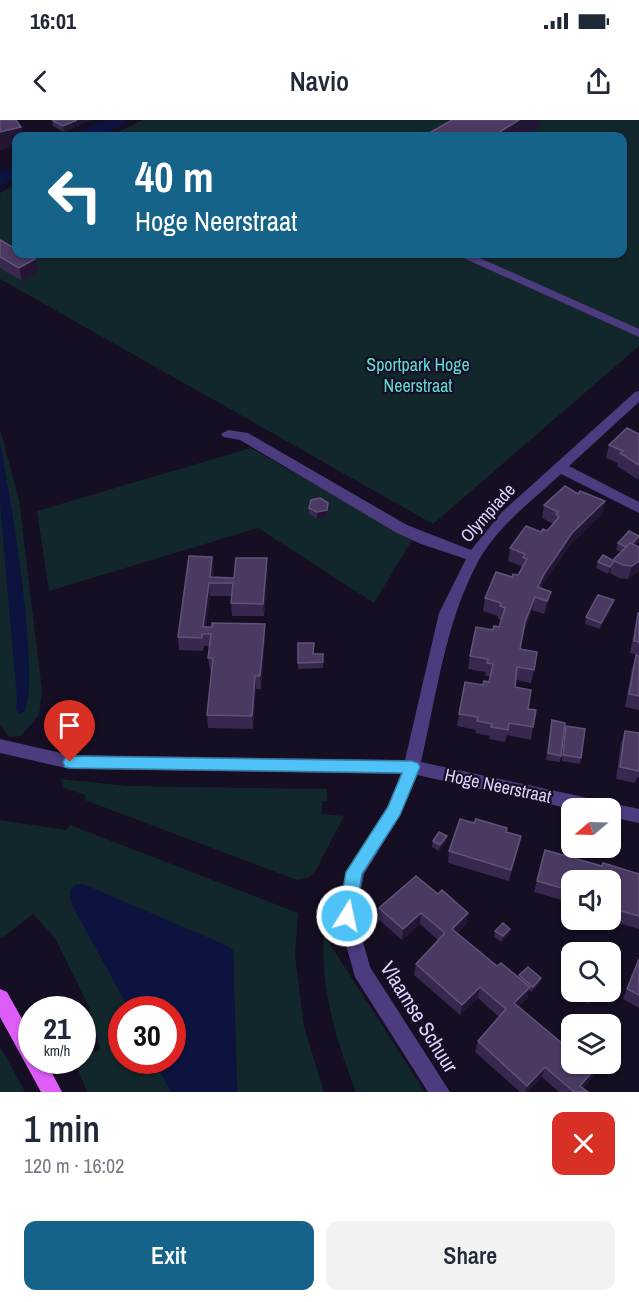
<!DOCTYPE html>
<meta charset="utf-8">
<style>
body{margin:0;font-family:"Archivo Narrow",sans-serif;background:#f2f2f3;color:#1f2937;height:100vh;display:flex;flex-direction:column;font-size:22px;white-space:nowrap}
*{box-sizing:border-box;margin:0}
p{font-size:20px;color:#747a83}
.icon{flex:none;width:33px;height:33px;fill:none;stroke:currentColor;stroke-width:2;stroke-linecap:round;stroke-linejoin:round}
.map{position:relative;height:972px;overflow:hidden}
.details{display:flex;flex-direction:column;background:#fff;flex:1}
.details>*{flex:none}
.hud{position:absolute;left:12px;top:12px;width:615px;height:126px;border-radius:12px;box-shadow:0 2px 4px #0004;background:#16638a;color:#fff;overflow:hidden}
.needle{width:39px;rotate:251deg}
.controls{position:absolute;left:561px;top:678px;display:grid;gap:12px}
.controls a{display:grid;place-items:center;width:60px;height:60px;border-radius:12px;background:#fff;box-shadow:0 2px 4px #0004;font-size:30px}
.speed{position:absolute;left:18px;top:876px;display:flex;gap:12px;font-size:30px;font-weight:700;text-align:center}
.speed>*{display:grid;place-content:center;width:78px;height:78px;border-radius:50%;background:#fff;box-shadow:0 2px 4px #0004;line-height:1}
.speed small{font-size:15px;font-weight:400}
.speed .limit{border:9px solid #d22;background:#fff;color:#111}
.pin{position:absolute;display:grid;place-items:center;width:51px;height:51px;color:#fff;margin:-62px -26px;border-radius:50% 50% 50% 0;rotate:-45deg;box-shadow:0 0 6px #0007}
.pin .icon{rotate:45deg}
.me{position:absolute;width:66px;margin:-33px;rotate:10deg;stroke-linejoin:round;filter:drop-shadow(0 0 4px #0008)}
.turn{display:flex;align-items:center;gap:21px;height:126px;padding:0 24px;font-size:27px}
.turn .icon{width:78px;height:78px;stroke-width:2.5}
.turn b{display:block;font-size:42px;line-height:51px}
.round{display:grid;place-items:center;flex:none;width:63px;height:63px;border-radius:12px;background:#f2f2f3}
.headline{display:flex;align-items:center;justify-content:space-between;height:102px;padding:0 24px}
h1{font-size:36px;font-weight:600;line-height:45px}
.cta{display:flex;gap:12px;margin-top:auto;padding:12px 24px}
.cta a{flex:1;height:69px;border-radius:12px;background:#16638a;color:#fff;font-size:24px;font-weight:600;line-height:69px;text-align:center}
.cta a+a{background:#f2f2f3;color:#1f2937}
.status{display:flex;justify-content:space-between;align-items:center;height:42px;padding:0 30px;background:#fff;direction:ltr}
.status svg{height:16px;fill:currentColor}
header{display:flex;justify-content:space-between;align-items:center;height:78px;padding:0 24px;background:#fff;font-size:27px;font-weight:600}
.map>svg:first-child{display:block}
</style>
<div class="status"><b>16:01</b><svg viewBox="0 0 49 12"><path d="M0 12V9h3v3zM5 12V6h3v6zM10 12V3h3v9zM15 12V0h3v12zM26 1h20v11H26zM47 4h2v5h-2z"/></svg></div>
<header><svg class="icon" aria-label="back" viewBox="0 0 24 24"><path d="M15 5l-7 7 7 7"/></svg>Navio<svg class="icon" aria-label="share" viewBox="0 0 24 24"><path d="M12 15V3M7 8l5-5 5 5M5 13v7h14v-7"/></svg></header>
<div class="map">
<svg width="639" height="972" viewBox="0 0 639 972">
<rect width="100%" height="100%" fill="#160e22"/>
<g fill="#12272b">
<path d="M143,0H639V226L433,404L0,159V73L16,64V134H622V16H110Z"/>
<path d="M0,309L19,380L42,571L39,595L21,616L9,617L0,605Z"/>
<path d="M251,328L412,420L374,483L258,408L49,471L37,391Z"/>
<path d="M61,659L127,666L327,669V681H323L321,694L344,696L316,750L309,757L297,760L85,680L86,675L64,668Z"/>
<path d="M0,700L66,710L70,705L298,793L295,835L304,907L324,972H237L233,831L69,776L129,889L122,890V940L155,941L171,972H87L75,943L100,929L89,887L55,818L33,794L2,818L0,816Z"/>
<path d="M324,815L425,972H356C337,923 320,868 324,815Z"/>
<path d="M0,926L25,972H0Z"/>
</g>
<g fill="#0c133e">
<path d="M0,322C9,366 42,562 24,592L19,594L16,589L17,579L0,384Z"/>
<path d="M83,764L230,827L233,831L237,972H171L155,941L172,940V890L129,889L72,785L70,771L74,765Z"/>
</g>
<g fill="none" stroke-linecap="round" stroke-linejoin="round">
<g fill="#0c133e" fill-rule="evenodd">
<path d="M104,0H127L124,4L99,16H77L80,12Z"/>
<path d="M16,45V58L0,66V52Z"/>
</g>
<g fill="#4c3b7f" fill-rule="evenodd">
<path d="M458,134H471L639,209V217L459,136Z"/>
<path d="M639,271V282L569,346L639,382V393L561,354C533,380 498,406 479,440C445,502 437,574 421,642L639,689V703L610,697V688L572,689L417,655L400,696L364,754L356,796L370,847L450,972H428L355,857L338,796L346,752L387,687L401,654L70,649L0,633V619L70,635L405,640L439,493L466,439L421,424L397,413L240,320L223,317L221,314L228,310L248,313L407,405L471,430L502,392L635,272Z"/>
</g>
<path fill="#de5df8" fill-rule="evenodd" d="M0,869L7,872L32,917V940H45L62,972H41L0,897Z"/>
</g>
<g fill="#38284f">
<path d="M52,0H91L64,12L53,6Z"/>
<path d="M0,120L38,152L22,161L0,148Z"/>
<path d="M639,314V358L637,359L617,346L618,343L606,338L609,325Z"/>
<path d="M578,374L605,381L602,394L569,426L541,467V468L548,484L544,494L532,490L523,514L520,529L534,550L531,563L516,560L515,567L528,589L533,607L531,620L507,615L505,622L489,619L490,616L475,613L476,610L457,606L459,594L483,565L489,562L490,556H485L486,552L468,549L470,536L493,510L499,507L501,500L498,499V496L483,491L485,478L512,457L518,455L521,450V446L508,441L510,428L541,412L547,411L553,404L542,398L544,385Z"/>
<path d="M309,388L328,389L327,396L317,399L309,394Z"/>
<path d="M639,416L638,423L635,425L639,427L628,459L619,458L610,453L611,449L608,454L596,448L598,442L613,440L621,432L616,430L618,423Z"/>
<path d="M212,437L214,450L213,458H234L268,451L264,496H232L231,483L232,476H210L206,507L265,517L261,569H256L253,609L208,608L207,595L212,550H210L208,538L210,526H204L203,531L179,530L178,517Z"/>
<path d="M612,487L600,509L585,504L586,497Z"/>
<path d="M638,493H639V535L630,533L635,506Z"/>
<path d="M298,523L314,534H323V548L298,549Z"/>
<path d="M636,535L639,536V590L625,587L632,548Z"/>
<path d="M552,600L561,636L560,642L546,640Z"/>
<path d="M566,606L581,638L580,644L562,641Z"/>
<path d="M625,611L639,613V658L637,657L635,663L616,659L621,623Z"/>
<path d="M506,712L518,728L509,761L448,743L449,731Z"/>
<path d="M433,721L446,722L439,731L432,727Z"/>
<path d="M545,730L602,746L639,754V809L608,800H610V760H572V783L534,772Z"/>
<path d="M438,774L468,793L466,804L457,813L497,846L519,858V855L541,858L540,863L532,872L529,870L527,878L518,887L593,956L583,968L588,972H559L542,957L528,972H520L475,932L478,921L499,897L478,878L460,895L414,855L416,844L438,820L420,804L402,820L378,799L379,788Z"/>
<path d="M510,809L509,814L501,822L494,817L495,811Z"/>
<path d="M639,838V888L623,879Z"/>
<path d="M573,872H599L588,884Z"/>
</g>
<g fill="#231635">
<path d="M77,0H91L64,12L63,6Z"/>
<path d="M519,0H541L540,7L524,16H493Z"/>
<path d="M21,7L23,16H16V26L0,30V12Z"/>
<path d="M35,139L38,152L22,161L19,148Z"/>
<path d="M605,381L602,394L569,426L541,467L536,480L538,467L544,454L572,413Z"/>
<path d="M328,383L327,396L317,399V392Z"/>
<path d="M639,416L638,423L626,435L627,428Z"/>
<path d="M212,437L214,450L212,463L210,457Z"/>
<path d="M267,438L268,451L264,496L263,484Z"/>
<path d="M639,441V451L628,459L632,446Z"/>
<path d="M613,442L611,449L608,454L610,447Z"/>
<path d="M209,463L210,476L205,514L203,507Z"/>
<path d="M551,472L548,484L544,494L547,481Z"/>
<path d="M535,477L532,490L522,515L525,502Z"/>
<path d="M614,480L612,487L600,509L601,503Z"/>
<path d="M265,504V517L261,569L260,556Z"/>
<path d="M255,556L256,569L253,609L252,596Z"/>
<path d="M447,716L446,722L439,731L440,725Z"/>
<path d="M421,793L420,804L402,820L403,809Z"/>
<path d="M468,793L466,804L450,820L452,809Z"/>
<path d="M510,809L509,814L501,822L503,816Z"/>
<path d="M541,858L540,863L532,872L533,867Z"/>
<path d="M480,867L478,878L460,895L462,885Z"/>
<path d="M530,867L527,878L511,894L514,883Z"/>
<path d="M596,872H599L588,884L590,878Z"/>
<path d="M597,946L593,956L580,972V966Z"/>
<path d="M545,947L542,957L528,972H525L527,966Z"/>
</g>
<g fill="#4a3a62" stroke="#61527a" stroke-width="1.5">
<path d="M0,0H16L21,7L0,12Z"/>
<path d="M52,0H77L63,6Z"/>
<path d="M452,0H519L493,16H424Z"/>
<path d="M0,120L16,129V134H24L35,139L19,148L0,137Z"/>
<path d="M627,308L639,314V345L620,333L623,331L609,325Z"/>
<path d="M565,366L578,374L580,371L605,381L572,413L544,454L538,467L551,472L547,481L535,477L525,502L520,529L537,532L534,550L517,547L515,567L531,570L528,589L536,590L533,607L509,603L508,610L491,607L492,604L477,601L478,597L459,594L465,562L483,565L484,561L489,562L493,544L487,543L488,539L470,536L476,507L493,510L494,506L499,507L505,488L500,486L501,483L485,478L496,452L512,457L513,454L518,455L527,439L523,437L525,434L510,428L526,406L541,412L543,409L547,411L559,397L556,394L558,392L544,385Z"/>
<path d="M320,378L328,383L327,390L317,392L309,388L311,380Z"/>
<path d="M629,411L639,416L632,424L630,423L626,427L618,423Z"/>
<path d="M630,423L639,427V441L632,446L623,445L613,440Z"/>
<path d="M603,435L614,441L610,447L598,442Z"/>
<path d="M189,436L212,437L210,457L234,458L236,438H267L263,484L231,483L233,463H209L203,507H212V503L265,504L260,556H255L252,596L207,595L213,538H208L211,514H202V518L178,517Z"/>
<path d="M598,475L614,480L601,503L586,497Z"/>
<path d="M638,493H639V522L634,521Z"/>
<path d="M298,523H314L313,534H323V542L298,543Z"/>
<path d="M636,535L639,536V576L629,574Z"/>
<path d="M552,600L565,603L561,636L548,633Z"/>
<path d="M566,606L585,609L581,638L563,635Z"/>
<path d="M625,611L639,613V651L620,647Z"/>
<path d="M460,699L474,703L476,699L507,708L506,712L521,716L511,750L449,731Z"/>
<path d="M439,712L447,716L440,725L433,721Z"/>
<path d="M545,730L602,746L603,743L639,754V796L610,788V760H572V771L537,761Z"/>
<path d="M416,756L438,774L442,770L468,793L452,809L497,846L501,843L530,867L514,883L563,924L566,920L572,925V944H594L597,946L580,966L588,972H573V971L545,947L527,966L478,921L506,889L480,867L462,885L416,844L445,813L421,793L403,809L379,788Z"/>
<path d="M503,803L510,809L503,816L495,811Z"/>
<path d="M639,839V875L627,869Z"/>
<path d="M528,847L541,858L533,867L519,855Z"/>
<path d="M581,872H596L590,878Z"/>
</g>
<path fill="#4fc3f7" stroke="#337fa1" stroke-width="1.5" d="M70,636L412,641L418,643L420,647L400,695L362,754L355,796L353,801L347,803L341,801L338,796L346,752L388,687L402,653L70,648L65,647L63,642L65,638Z"/>
<g text-anchor="middle" stroke-width="4.5" stroke-linejoin="round" paint-order="stroke">
<g font-size="18" fill="#60dad5" stroke="#160e22">
<text x="418" y="251">Sportpark Hoge<tspan x="418" dy="21">Neerstraat</tspan></text>
</g>
<g font-size="18" fill="#dfd1fd" stroke="#160e22">
<text transform="translate(488 393) rotate(-48)" y="6">Olympiade</text>
<text transform="translate(498 666) rotate(12)" y="6">Hoge Neerstraat</text>
</g>
<g font-size="21" fill="#dfd1fd" stroke="#160e22">
<text transform="translate(419 897) rotate(58)" y="7">Vlaamse Schuur</text>
</g>
</g>
</svg>
<div class="controls">
<a><svg class="needle" viewBox="-14 -14 28 28"><path d="M0-13l5 13h-10z" fill="#e53935"/><path d="M0 13l5-13h-10z" fill="#747a83"/></svg></a>
<a><svg class="icon" aria-label="sound" viewBox="0 0 24 24"><path d="M4 9h4l5-4v14l-5-4H4zM17 9q2 3 0 6"/></svg></a>
<a><svg class="icon" aria-label="search" viewBox="0 0 24 24"><circle cx="10" cy="10" r="6"/><path d="M15 15l6 6"/></svg></a>
<a><svg class="icon" aria-label="layers" viewBox="0 0 24 24"><path d="M12 4l9 5-9 5-9-5zM3 14l9 5 9-5"/></svg></a>
</div>
<div class="speed"><div>21<small>km/h</small></div><div class="limit">30</div></div>
<div class="pin" style="left:70px;top:642px;background:#d93025"><svg class="icon" aria-label="arrive" viewBox="0 0 24 24"><path d="M6 21V4h12l-3 4 3 4H6"/></svg></div>
<svg class="me" style="left:347px;top:796px" viewBox="-20 -20 40 40"><circle r="17" fill="#4fc3f7" stroke="#fff" stroke-width="3"/><path d="M0-11L8 9 0 5-8 9z" fill="#fff"/></svg>
<div class="hud">
<div class="turn"><svg class="icon" aria-label="left" viewBox="0 0 24 24"><path d="M17 20v-9H6M10 6l-5 5 5 5"/></svg><div><b>40 m</b>Hoge Neerstraat</div></div>
</div>
</div>
<section class="details">
<div class="headline"><div><h1>1 min</h1><p>120 m · 16:02</p></div><a class="round" style="background:#d93025;color:#fff"><svg class="icon" aria-label="close" viewBox="0 0 24 24"><path d="M6 6l12 12M18 6L6 18"/></svg></a></div>
<div class="cta"><a>Exit</a><a>Share</a></div>
</section>
